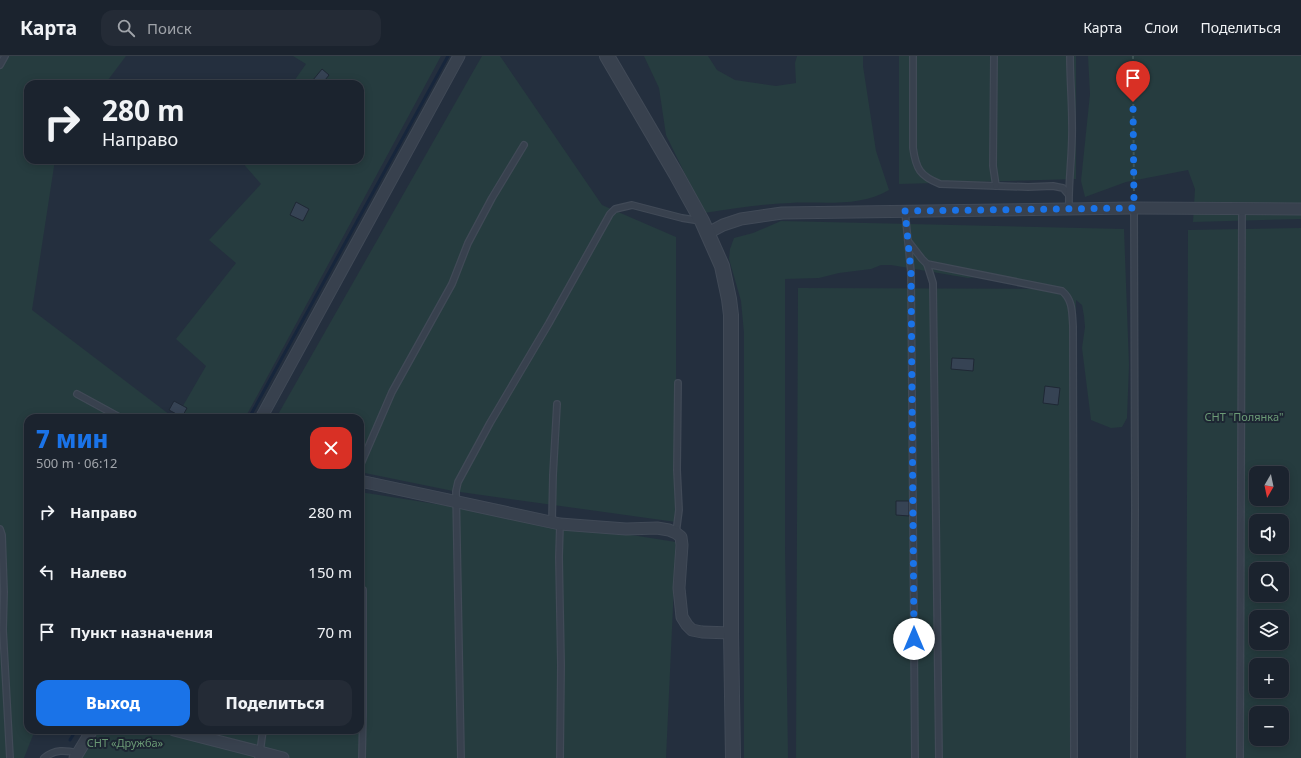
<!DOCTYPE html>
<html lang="ru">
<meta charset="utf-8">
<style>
body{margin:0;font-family:"Noto Sans",sans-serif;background:#242b36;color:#f1f3f6;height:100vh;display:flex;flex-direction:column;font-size:15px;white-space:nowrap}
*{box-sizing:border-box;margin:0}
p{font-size:13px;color:#a0a4aa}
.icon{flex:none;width:22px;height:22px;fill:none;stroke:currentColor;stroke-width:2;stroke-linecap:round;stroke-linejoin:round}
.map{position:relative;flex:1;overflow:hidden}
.details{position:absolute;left:24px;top:358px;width:340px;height:320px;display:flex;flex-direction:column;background:#1b232e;border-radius:12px;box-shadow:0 2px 10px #0003,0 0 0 1px #39404a}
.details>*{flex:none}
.guide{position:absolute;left:24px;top:24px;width:340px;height:84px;border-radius:12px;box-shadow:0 2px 10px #0003,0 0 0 1px #39404a;background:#1b232e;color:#f1f3f6;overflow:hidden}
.needle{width:26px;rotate:189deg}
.fabs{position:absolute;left:1249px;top:410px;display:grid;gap:8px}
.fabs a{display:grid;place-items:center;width:40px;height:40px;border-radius:8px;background:#1b232e;box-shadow:0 2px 10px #0003,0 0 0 1px #39404a;font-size:20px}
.pin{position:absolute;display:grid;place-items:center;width:34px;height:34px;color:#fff;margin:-41px -17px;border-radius:50% 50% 50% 0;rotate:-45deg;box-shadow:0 0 4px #0007}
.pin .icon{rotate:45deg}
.me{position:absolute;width:44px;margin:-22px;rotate:0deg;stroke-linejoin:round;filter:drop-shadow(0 0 3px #0008)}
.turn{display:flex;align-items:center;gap:14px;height:84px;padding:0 12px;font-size:18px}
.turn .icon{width:52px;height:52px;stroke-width:2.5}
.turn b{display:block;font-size:28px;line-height:34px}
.round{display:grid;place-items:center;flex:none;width:42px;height:42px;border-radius:12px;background:#242b36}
.summary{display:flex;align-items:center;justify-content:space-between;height:68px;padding:0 12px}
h1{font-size:24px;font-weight:800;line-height:30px;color:#1a73e8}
.button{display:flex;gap:8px;margin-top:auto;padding:8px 12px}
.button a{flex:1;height:46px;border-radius:12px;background:#1a73e8;color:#fff;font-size:16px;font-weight:800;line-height:46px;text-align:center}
.button a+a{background:#242b36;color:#f1f3f6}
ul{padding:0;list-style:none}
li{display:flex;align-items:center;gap:12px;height:60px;padding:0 12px}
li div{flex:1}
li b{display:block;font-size:15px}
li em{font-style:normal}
header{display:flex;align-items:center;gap:24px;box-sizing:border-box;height:56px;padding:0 20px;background:#1b232e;border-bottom:1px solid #39404a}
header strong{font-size:19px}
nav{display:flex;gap:22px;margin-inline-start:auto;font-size:14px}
.search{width:280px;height:36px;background:#242b36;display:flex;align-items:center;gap:10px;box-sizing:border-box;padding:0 14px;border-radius:12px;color:#a0a4aa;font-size:15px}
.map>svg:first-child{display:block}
</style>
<header>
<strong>Карта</strong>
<div class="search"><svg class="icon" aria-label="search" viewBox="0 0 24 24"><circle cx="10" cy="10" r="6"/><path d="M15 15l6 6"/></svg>Поиск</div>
<nav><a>Карта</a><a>Слои</a><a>Поделиться</a></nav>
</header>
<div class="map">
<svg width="1301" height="702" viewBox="0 0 1301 702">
<rect width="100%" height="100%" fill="#242f3e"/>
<g fill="#263c3f" fill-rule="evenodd">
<path d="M0,0H126L105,28H28V104H55L32,254L174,362H28V674H35L24,702H0Z"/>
<path d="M293,0H441L245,362H176L206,310L176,283L236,207L209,184L261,128L240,104H360V28H292L306,8Z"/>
<path d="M482,0H500L602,149L676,181V466L453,435L360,416V362H276Z"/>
<path d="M644,0H708L717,14L735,24L776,30L796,27L795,7L797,0H863V10L876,95L889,134C859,152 822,145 790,147C761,148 732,153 704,157L666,79L659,32Z"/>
<path d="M899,0H1076V123L899,128Z"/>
<path d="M1088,0H1301V163L1193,166L1195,133L1188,114L1126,126L1085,141L1081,125L1090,38Z"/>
<path d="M781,165L1124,173L1129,309L1127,362L1122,371L1111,372L1091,364L1082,292L1085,271L1084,260L1082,249L1076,244L1074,702H796L798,232L1052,233L989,219L968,222L891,209H881L871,213L839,217L819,222L785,223V491L788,702H744V277L741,245L729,203L730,193L734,182L753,177Z"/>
<path d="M1301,172V702H1186L1188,174ZM1256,417H1282V443H1256ZM1256,465H1282V491H1256ZM1256,513H1282V539H1256ZM1256,561H1282V587H1256ZM1256,609H1282V635H1256ZM1256,657H1282V683H1256Z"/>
<path d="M360,436L676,486L666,702H81L96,674H360Z"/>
</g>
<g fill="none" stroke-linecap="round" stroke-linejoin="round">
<g stroke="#17263c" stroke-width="3">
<path d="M249,362L448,0"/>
<path d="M70,684L76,674"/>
</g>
</g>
<g fill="#364354" stroke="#1f2835">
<path d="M322,13L329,19L322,28H318L313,24Z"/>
<path d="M296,146L309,153L303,165L290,159Z"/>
<path d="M952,302L974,303L973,315L951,313Z"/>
<path d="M1045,330L1060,332L1058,349L1043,347Z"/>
<path d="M174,345L187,352L182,361L169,354Z"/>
<path d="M896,445H909V460L896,459Z"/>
</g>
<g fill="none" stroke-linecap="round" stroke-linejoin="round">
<g stroke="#414a57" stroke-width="8">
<g id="service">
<path d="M913,0V92C916,113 920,120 940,128L1028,131L1053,130L1063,132L1068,138"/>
<path d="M994,0L993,110L996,130"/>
<path d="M0,9L5,0"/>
<path d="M1069,153C1068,125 1073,96 1072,67C1072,45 1070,23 1070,0"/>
<path d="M905,155L911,216L915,702"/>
<path d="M908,185L922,203L927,208L1062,235C1073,244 1072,257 1073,270L1074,702"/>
<path d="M927,208L933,227L939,702"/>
<path d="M77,338L121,362"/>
<path d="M360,410L392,336L452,228L468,187L492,142L524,89"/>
<path d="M552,466L553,419L557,348"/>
<path d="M0,473L2,479L4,536L3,574L10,702"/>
<path d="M676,477L679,454L677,414L678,327"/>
<path d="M44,702C55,693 65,694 78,697"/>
<path d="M258,702L260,696L263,674"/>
<path d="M362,702L363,656V534"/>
<path d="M461,702L456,435L458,426L490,367L549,267L610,158L615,153L632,149L682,162L701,165"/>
<path d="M560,702L561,609L559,501L560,468"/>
<path d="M1134,702L1135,453L1134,152"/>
<path d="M1240,702L1242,153"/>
</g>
</g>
<g stroke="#414a57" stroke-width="13">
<g id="minor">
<path d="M708,177L723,169L741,163L782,157L1134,152L1301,153"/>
<path d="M261,362L459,0"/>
<path d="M360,425L560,468L626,473L657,472L669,474L676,477L681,481L682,489L679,532L682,561L687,569L692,574L702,576L731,577"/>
<path d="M174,674L283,702"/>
<path d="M75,702L92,674"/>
</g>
</g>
<g stroke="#414a57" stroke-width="16">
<path id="tertiary" d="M607,0L676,118L702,165L722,210L729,243L731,259V577L733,702"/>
</g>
<path stroke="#3f5557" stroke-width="2" stroke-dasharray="3 3" stroke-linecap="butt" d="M1133,0L1134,143"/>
<use href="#service" stroke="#38414e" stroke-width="5.5"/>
<use href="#minor" stroke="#38414e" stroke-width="11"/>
<use href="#tertiary" stroke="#38414e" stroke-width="14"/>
</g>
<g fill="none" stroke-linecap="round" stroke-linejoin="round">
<path stroke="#1a73e8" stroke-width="7" stroke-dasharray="0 12.6" d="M914,583L911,216L905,155L1134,152L1133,46"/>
</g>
<g text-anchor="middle" stroke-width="4" stroke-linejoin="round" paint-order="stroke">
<g font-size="11" fill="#6b9a76" stroke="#1d2633">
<text x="1244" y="365">СНТ "Полянка"</text>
<text x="125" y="691">СНТ «Дружба»</text>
</g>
</g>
</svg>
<div class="fabs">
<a><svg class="needle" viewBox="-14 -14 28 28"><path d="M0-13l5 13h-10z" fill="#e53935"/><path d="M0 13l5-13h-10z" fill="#a0a4aa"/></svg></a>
<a><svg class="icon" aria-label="sound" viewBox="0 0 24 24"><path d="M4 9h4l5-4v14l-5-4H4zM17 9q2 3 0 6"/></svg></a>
<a><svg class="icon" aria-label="search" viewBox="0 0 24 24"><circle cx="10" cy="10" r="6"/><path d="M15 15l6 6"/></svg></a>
<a><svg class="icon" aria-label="layers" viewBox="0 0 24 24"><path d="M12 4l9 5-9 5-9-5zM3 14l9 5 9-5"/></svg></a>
<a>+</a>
<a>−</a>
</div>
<div class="pin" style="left:1133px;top:46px;background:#d93025"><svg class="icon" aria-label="arrive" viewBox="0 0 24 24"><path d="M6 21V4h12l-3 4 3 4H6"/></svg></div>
<svg class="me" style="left:914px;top:583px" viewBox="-20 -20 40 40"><circle r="19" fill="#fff"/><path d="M0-13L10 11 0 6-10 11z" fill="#1a73e8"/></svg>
<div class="guide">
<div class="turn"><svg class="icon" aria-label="right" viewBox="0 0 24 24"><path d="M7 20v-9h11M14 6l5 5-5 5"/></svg><div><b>280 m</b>Направо</div></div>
</div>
<section class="details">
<div class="summary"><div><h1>7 мин</h1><p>500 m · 06:12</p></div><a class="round" style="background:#d93025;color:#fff"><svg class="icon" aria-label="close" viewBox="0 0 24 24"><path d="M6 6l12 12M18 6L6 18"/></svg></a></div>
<ul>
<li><svg class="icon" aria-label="right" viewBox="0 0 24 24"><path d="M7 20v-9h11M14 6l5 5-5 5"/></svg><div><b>Направо</b></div><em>280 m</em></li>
<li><svg class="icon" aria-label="left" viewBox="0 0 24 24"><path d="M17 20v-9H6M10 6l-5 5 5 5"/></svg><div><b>Налево</b></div><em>150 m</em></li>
<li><svg class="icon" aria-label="arrive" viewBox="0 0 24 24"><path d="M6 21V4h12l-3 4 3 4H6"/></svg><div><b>Пункт назначения</b></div><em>70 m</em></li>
</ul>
<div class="button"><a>Выход</a><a>Поделиться</a></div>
</section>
</div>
